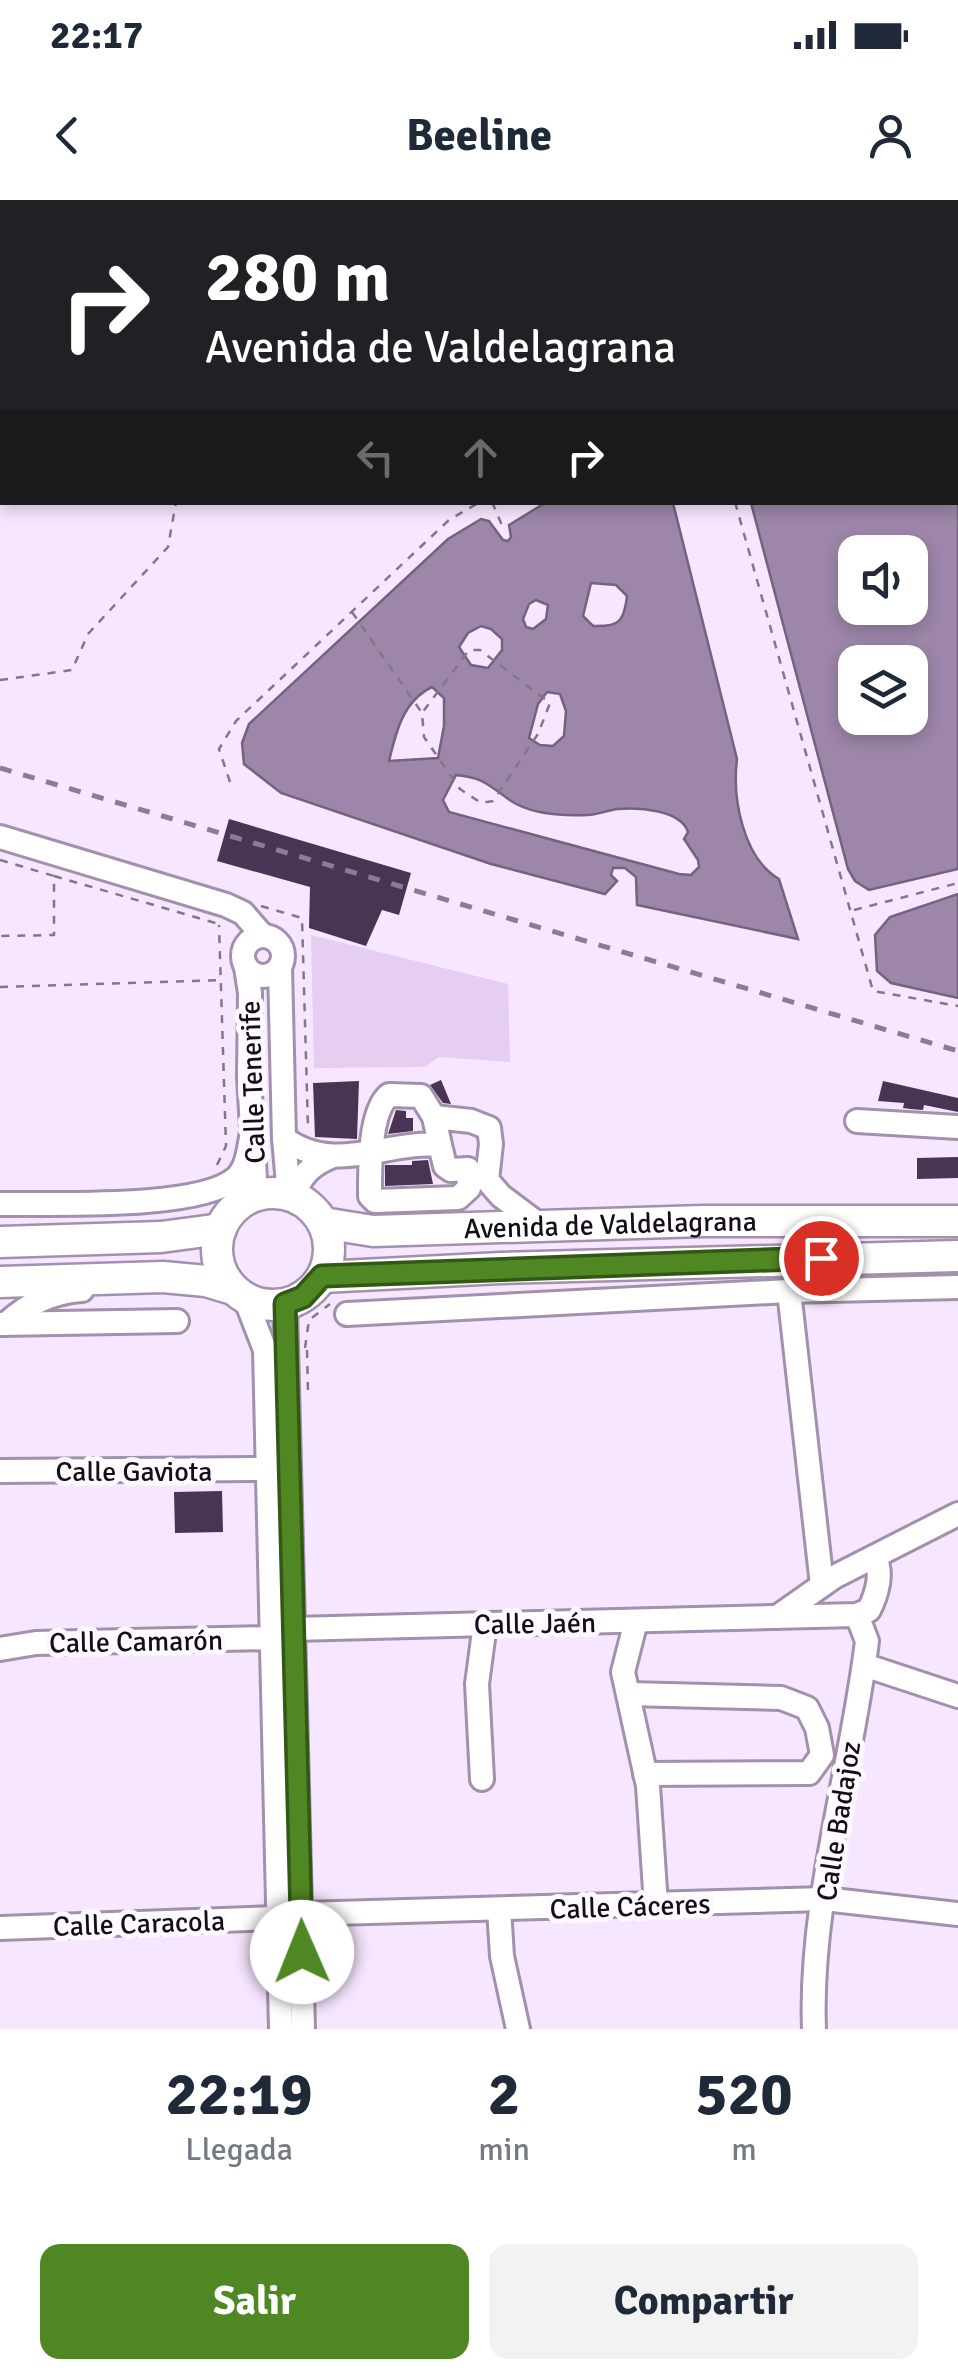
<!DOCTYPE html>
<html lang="es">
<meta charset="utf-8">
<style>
body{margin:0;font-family:Signika,sans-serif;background:#f2f2f3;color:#1f2937;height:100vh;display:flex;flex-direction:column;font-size:38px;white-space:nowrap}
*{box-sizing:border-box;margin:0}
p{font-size:32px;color:#747a83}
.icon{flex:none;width:55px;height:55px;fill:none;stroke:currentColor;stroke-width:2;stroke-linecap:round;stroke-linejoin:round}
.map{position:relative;height:1829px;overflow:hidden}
.side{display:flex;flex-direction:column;background:#fff;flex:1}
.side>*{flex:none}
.guide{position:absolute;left:0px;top:0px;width:960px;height:305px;box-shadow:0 5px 15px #0003;background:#202124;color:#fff;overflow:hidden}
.fabs{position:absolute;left:838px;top:335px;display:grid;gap:20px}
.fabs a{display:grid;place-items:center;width:90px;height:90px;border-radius:20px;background:#fff;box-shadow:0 5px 15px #0003;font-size:50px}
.pin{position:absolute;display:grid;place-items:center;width:85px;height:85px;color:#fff;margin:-42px;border:5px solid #fff;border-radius:50%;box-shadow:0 2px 10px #0007}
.me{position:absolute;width:110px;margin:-55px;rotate:359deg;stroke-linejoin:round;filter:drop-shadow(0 0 8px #0008)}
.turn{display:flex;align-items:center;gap:35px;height:210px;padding:0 40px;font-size:45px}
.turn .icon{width:130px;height:130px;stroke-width:2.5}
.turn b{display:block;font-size:70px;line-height:85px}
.lanes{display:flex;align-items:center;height:95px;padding:0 40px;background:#0003;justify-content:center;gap:50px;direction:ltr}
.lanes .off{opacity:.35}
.eta{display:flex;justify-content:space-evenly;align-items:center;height:170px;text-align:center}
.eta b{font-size:60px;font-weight:800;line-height:70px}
.cta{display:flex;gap:20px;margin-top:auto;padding:20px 40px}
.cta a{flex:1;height:115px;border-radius:20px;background:#4f8722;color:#fff;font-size:40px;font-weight:800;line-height:115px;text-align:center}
.cta a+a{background:#f2f2f3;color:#1f2937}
.status{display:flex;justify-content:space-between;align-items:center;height:70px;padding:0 50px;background:#fff;direction:ltr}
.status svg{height:28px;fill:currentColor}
header{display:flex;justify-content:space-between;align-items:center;height:130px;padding:0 40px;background:#fff;font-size:45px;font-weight:800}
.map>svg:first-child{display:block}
</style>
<div class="status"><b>22:17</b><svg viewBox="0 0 49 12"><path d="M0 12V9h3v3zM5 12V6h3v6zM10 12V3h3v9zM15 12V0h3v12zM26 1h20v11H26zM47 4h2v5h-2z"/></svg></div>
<header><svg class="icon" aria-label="back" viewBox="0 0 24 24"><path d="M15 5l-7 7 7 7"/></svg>Beeline<svg class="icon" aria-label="person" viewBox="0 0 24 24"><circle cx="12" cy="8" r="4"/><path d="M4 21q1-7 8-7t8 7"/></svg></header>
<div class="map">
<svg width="958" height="1829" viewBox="0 0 958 1829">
<rect width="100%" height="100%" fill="#f6e6ff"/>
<path fill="#e6cdf2" d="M311,735L508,784L510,862L439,857L425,867L314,868Z"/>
<g fill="#9d86a9" stroke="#74627e" stroke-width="2.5" fill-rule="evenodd">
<path d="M958,220V669L869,690L855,681L848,669L751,303L958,302ZM855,352H910V408H855ZM855,462H910V518H855Z"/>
<path d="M545,303H673L737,559C732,598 743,658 779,679L798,739L637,705L636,677L625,668H613L611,675L617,681L605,694L491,664L281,593L244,564L242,543L249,524L448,339L481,319L489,321L503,340L508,341L511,337L509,325ZM591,383L616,385L627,396C624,422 619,427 593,426L583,416ZM536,400L548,405L546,419L533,429L526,427L523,419L529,404ZM481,426L491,429L502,439V450L488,468L471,465L459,447L468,433ZM432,487L444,498V526L438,558L389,561C396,532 403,501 432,487ZM547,492L560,494L566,511L564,536L553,546L540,545L529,538L538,504ZM456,575C485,578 488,585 511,601C531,614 564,616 588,615C598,615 608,610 618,609C639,607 681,610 688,632L684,639L698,660L699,667L691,675L679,674L449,612L443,600Z"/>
<path d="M958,694V798L891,783L877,771L875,735L890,717Z"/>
</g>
<g fill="#493453">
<path d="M229,619L411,673L399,715L382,710L366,746L309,728L310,687L217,661Z"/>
<path d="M441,880L451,904L443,903L430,885Z"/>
<path d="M359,881L357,939L315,937L313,883Z"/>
<path d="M883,881L958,898V912L924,905L923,910L910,909L903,908L904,903L878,901Z"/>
<path d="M396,910L406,911V918H413V931L388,934Z"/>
<path d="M958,957V978L917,979V958Z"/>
<path d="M428,960L433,984L385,986V965H412V961Z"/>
<path d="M222,1291L223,1332L175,1333L174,1292Z"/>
</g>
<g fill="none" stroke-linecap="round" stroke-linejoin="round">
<g stroke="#a390ac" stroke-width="28">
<g id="minor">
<path d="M0,637L226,705L243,713L262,735"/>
<circle cx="263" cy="756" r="20"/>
<path d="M246,767L250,793L249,877L256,996"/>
<path d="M280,767L284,938L289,996"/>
<path d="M434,917L471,921L489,928L491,944L487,980L501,996L541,1026"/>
<path d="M857,921L958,927"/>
<path d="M284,938C333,976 387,940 440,945L445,966L451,970L468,969L469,988L458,998L375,1001L370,996C370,970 369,912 389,895L421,896L434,917L440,945"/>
<path d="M292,997C302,975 310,965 333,956"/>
<path d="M0,1004C52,1003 199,1010 236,978C249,966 249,944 253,927"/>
<path d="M789,1091L822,1385"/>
<path d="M245,1098L265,1150L281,1829"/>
<path d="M285,1104L303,1829"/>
<path d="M347,1114L789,1091L958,1087"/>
<path d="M0,1124L177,1121"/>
<path d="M6,1124C28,1104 51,1092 82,1090"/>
<path d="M0,1271L268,1269"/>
<path d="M777,1417L834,1377L958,1314"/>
<path d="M636,1421L623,1472L648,1586L656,1705"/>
<path d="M293,1429L857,1415L869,1410C877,1394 883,1373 875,1358"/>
<path d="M0,1449L36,1443L272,1438"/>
<path d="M864,1465L958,1496"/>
<path d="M629,1494L781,1498L807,1508L817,1528L822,1555L809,1573L645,1574"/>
<path d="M482,1579L477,1484L485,1424"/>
<path d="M499,1709L502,1756L518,1829"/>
<path d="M301,1714L824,1699L958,1714"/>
<path d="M0,1728L277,1718"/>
<path d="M814,1829C809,1703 852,1567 867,1441L857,1415"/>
</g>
</g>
<g stroke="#a390ac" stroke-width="35">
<g id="major">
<circle cx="273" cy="1049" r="56"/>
<path id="s1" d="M323,1023L373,1031L703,1021H958"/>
<path d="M0,1042L161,1037L221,1029"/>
<path d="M322,1077L501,1068L958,1056"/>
<path d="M0,1082L163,1077L206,1081L233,1089"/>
</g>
</g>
<g stroke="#827788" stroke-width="2.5" stroke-dasharray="8 8" stroke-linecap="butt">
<path d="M0,105L2,106"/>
<path d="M492,302L504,330"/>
<path d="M735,302L873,791L958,806"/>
<path d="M352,412L422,513L424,537L460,589L481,603L493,601L538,534L550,503L480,450H469L422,513"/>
<path d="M0,480L72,470L88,434L168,347L176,302"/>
<path d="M230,582L219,549L236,521L449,320L480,302"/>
<path d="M0,660L54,676V735L0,736"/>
<path d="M54,676L219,724"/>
<path d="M261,706L302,718L308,928"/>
<path d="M854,710L958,683"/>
<path d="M0,787L222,780"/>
<path d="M217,965L226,946L219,725"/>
<path d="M305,1148L309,1120L330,1104"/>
<path d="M307,1150L308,1192"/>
</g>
<use href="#minor" stroke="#fff" stroke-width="22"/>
<use href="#major" stroke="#fff" stroke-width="30"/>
<path stroke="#897d8f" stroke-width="5" stroke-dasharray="12 12" stroke-linecap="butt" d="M0,568L958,851"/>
</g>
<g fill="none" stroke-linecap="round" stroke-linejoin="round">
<g stroke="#335816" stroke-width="25">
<path id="route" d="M302,1752L285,1104L303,1097L322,1076L821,1058"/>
</g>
<use href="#route" stroke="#4f8722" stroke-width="18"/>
</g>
<g text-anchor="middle" stroke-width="10" stroke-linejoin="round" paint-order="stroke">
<g font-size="28" fill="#150e18" stroke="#fdf9ff">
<text transform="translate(252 882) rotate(-92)" y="10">Calle Tenerife</text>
<text dy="10" stroke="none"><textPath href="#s1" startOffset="288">Avenida de Valdelagrana</textPath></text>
<text x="134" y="1281">Calle Gaviota</text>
<text transform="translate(535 1423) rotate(-1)" y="10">Calle Jaén</text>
<text transform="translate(136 1441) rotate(-1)" y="10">Calle Camarón</text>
<text transform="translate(838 1621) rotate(-81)" y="10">Calle Badajoz</text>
<text transform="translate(630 1706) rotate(-2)" y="10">Calle Cáceres</text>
<text transform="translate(139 1723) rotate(-2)" y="10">Calle Caracola</text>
</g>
</g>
</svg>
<div class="fabs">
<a><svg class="icon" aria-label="sound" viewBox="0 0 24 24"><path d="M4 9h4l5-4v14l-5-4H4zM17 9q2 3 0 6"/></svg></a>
<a><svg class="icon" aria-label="layers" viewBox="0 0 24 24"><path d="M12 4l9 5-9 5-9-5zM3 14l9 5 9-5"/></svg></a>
</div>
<div class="pin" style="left:821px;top:1058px;background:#d93025"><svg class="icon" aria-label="arrive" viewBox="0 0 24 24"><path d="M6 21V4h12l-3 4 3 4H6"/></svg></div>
<svg class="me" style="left:302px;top:1752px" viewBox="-20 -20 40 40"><circle r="19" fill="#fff"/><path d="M0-13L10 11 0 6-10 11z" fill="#4f8722"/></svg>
<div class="guide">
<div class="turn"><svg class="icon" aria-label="right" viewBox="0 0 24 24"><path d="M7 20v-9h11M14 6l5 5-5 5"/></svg><div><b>280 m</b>Avenida de Valdelagrana</div></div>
<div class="lanes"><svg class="icon off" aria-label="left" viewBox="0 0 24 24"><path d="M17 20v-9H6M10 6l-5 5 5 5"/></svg><svg class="icon off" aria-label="ahead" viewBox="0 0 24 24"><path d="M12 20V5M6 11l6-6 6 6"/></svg><svg class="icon" aria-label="right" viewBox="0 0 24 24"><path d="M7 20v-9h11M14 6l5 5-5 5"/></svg></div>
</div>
</div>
<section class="side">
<div class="eta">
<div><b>22:19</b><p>Llegada</p></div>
<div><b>2</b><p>min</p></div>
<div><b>520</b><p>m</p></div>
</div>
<div class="cta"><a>Salir</a><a>Compartir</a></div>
</section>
